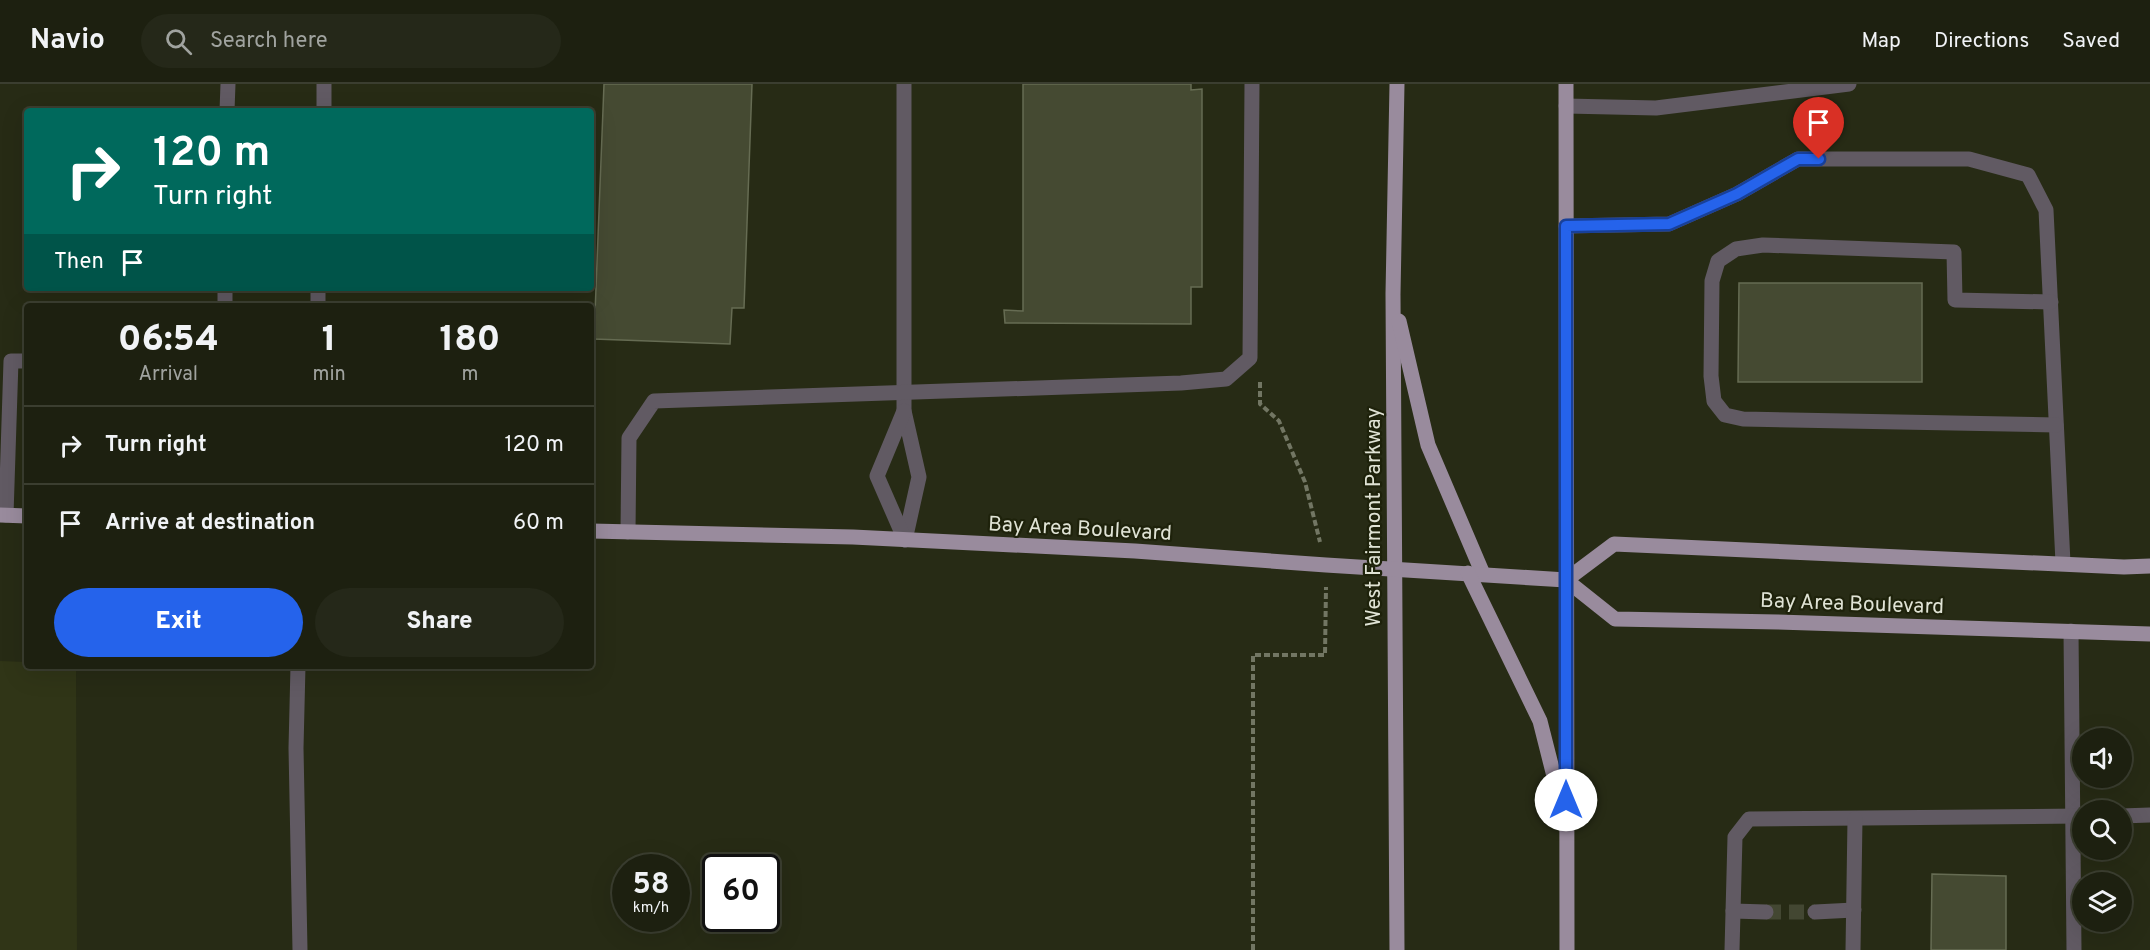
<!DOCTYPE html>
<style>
body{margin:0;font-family:Overpass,sans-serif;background:#252819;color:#f1f3f6;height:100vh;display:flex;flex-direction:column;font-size:22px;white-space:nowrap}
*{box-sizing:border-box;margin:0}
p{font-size:20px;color:#a0a39f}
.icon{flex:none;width:33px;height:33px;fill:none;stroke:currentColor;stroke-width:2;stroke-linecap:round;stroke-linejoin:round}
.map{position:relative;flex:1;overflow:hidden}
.side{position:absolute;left:24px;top:219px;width:570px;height:366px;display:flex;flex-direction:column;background:#1d2010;border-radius:6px;box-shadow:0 6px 24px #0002,0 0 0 2px #3b3e30}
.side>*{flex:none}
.hud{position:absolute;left:24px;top:24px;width:570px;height:183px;border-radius:6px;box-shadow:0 6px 24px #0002,0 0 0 2px #3b3e30;background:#00695c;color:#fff;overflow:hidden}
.fabs{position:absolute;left:2072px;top:644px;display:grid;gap:12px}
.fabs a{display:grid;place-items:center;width:60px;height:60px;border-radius:50%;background:#1d2010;box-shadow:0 6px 24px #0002,0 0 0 2px #3b3e30;font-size:30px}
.speed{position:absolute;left:612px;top:770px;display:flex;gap:12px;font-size:30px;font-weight:700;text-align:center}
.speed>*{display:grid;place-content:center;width:78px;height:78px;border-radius:50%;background:#1d2010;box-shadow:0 6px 24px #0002,0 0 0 2px #3b3e30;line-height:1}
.speed small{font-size:15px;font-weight:400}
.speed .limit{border:3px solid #111;border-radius:9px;background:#fff;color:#111}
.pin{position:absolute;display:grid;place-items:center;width:51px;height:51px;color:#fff;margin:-62px -26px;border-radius:50% 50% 50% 0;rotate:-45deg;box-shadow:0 0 6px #0007}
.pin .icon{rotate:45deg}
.me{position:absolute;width:66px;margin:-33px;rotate:0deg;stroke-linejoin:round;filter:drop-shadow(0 0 4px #0008)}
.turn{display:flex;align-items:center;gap:21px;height:126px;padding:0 30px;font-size:27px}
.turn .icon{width:78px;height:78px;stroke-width:2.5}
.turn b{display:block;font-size:42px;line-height:51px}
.then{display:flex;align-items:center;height:57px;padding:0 30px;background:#0003;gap:12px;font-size:22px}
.eta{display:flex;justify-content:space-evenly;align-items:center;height:102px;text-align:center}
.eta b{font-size:36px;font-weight:800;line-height:42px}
.primary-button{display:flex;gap:12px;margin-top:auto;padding:12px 30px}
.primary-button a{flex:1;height:69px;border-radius:36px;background:#2563eb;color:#fff;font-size:24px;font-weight:800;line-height:69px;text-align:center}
.primary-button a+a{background:#252819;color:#f1f3f6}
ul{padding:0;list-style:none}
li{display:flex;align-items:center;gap:18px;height:78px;padding:0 30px;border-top:2px solid #3b3e30}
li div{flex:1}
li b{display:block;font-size:22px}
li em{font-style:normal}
header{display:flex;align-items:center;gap:36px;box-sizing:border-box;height:84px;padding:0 30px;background:#1d2010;border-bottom:2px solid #3b3e30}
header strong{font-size:28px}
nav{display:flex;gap:33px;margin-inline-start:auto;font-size:21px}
.search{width:420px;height:54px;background:#252819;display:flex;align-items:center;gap:15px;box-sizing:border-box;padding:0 21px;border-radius:33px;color:#a0a39f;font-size:22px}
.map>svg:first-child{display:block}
</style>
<header>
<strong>Navio</strong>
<div class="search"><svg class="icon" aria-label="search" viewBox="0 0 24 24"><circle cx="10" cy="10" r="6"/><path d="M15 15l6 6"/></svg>Search here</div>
<nav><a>Map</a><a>Directions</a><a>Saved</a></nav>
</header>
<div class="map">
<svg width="2150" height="866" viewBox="0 0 2150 866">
<rect width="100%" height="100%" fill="#272b15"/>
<path fill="#303517" d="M0,577L27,578V582H76L77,866H0Z"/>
<g fill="#454a32" stroke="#666c53" stroke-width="1.5">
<path d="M604,0H752L744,224H732L730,260L594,255Z"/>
<path d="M1023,0H1191V6L1202,5V203H1191V240L1005,239L1004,226L1023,227Z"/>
<path d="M402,24L481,27H402Z"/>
<path d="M1739,199H1922V298H1738Z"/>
<path d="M1932,790L2006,792V866H1931Z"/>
</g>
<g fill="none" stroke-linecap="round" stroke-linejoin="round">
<path stroke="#434732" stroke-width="15" stroke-dasharray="15 8" stroke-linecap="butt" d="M1766,828H1815"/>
<g stroke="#727663" stroke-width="4" stroke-dasharray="6 3" stroke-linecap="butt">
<path d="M1260,298V320L1279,337L1305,398L1320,458"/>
<path d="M1253,866V571H1325L1326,503"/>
</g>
<g stroke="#615a63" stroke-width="15">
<path d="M904,0V327L919,393L905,456"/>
<path d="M1566,22L1656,24L1849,0"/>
<path d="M227,27L228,0"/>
<path d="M324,27V0"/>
<path d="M1566,142L1669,140L1737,110L1798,75H1969L2028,91L2046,126L2063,479"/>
<path d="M2051,218L1955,216L1954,168L1763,161L1736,165L1718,177L1712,197L1711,292L1714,317L1725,331L1743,335L2056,341"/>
<path d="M225,222V204"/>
<path d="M318,222V204"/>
<path d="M904,327L877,392L905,456"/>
<path d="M6,431L11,277H27"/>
<path d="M628,448L629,354L654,317L1181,299L1226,295L1250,274L1252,0"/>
<path d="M2071,547L2074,866"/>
<path d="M298,582L296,664L300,866"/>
<path d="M2121,732L2150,731"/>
<path d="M1733,827L1766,828"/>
<path d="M1815,828L1854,826"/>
<path d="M1732,866L1735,753L1749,735L2082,732"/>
<path d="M1853,866L1855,735"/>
</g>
<g stroke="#998b9d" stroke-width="15">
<path d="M1397,0L1393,210L1397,866"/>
<path d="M1566,0L1567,866"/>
<path d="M1399,237L1428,361L1483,490"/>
<path d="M0,431L27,432"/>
<path d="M591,447L853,453L1135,467L1326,481L1566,496L1615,535L1778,538L2150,550"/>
<path d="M1468,489L1540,637L1560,716"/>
<path d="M1566,496L1614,460L2124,483L2150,482"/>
</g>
</g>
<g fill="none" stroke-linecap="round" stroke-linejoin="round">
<g stroke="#184099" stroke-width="15">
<path id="route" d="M1566,716V142L1669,140L1737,110L1798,75H1819"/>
</g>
<use href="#route" stroke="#2563eb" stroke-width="10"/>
</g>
<g text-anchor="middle" stroke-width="4.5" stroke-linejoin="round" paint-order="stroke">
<g font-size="21" fill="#e0e3d5" stroke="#1e220b">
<text transform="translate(1373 433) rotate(-90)" y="7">West Fairmont Parkway</text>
<text transform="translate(1080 444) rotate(3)" y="7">Bay Area Boulevard</text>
<text transform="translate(1852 519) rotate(2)" y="7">Bay Area Boulevard</text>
</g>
</g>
</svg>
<div class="fabs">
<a><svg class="icon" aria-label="sound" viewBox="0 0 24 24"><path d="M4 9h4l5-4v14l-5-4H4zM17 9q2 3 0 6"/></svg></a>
<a><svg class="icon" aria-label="search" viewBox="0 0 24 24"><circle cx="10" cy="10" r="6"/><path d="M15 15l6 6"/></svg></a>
<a><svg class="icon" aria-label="layers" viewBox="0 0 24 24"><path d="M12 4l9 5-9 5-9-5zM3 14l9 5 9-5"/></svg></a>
</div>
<div class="speed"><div>58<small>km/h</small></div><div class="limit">60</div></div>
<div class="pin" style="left:1819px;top:75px;background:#d93025"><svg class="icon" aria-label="arrive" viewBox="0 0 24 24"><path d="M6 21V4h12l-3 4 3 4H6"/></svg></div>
<svg class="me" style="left:1566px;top:716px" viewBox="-20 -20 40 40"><circle r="19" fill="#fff"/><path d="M0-13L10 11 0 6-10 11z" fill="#2563eb"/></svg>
<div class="hud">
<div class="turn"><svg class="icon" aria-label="right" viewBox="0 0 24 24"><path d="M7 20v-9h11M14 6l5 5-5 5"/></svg><div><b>120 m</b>Turn right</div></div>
<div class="then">Then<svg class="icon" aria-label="arrive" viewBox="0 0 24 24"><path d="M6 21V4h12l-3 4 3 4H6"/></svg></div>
</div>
<section class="side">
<div class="eta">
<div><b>06:54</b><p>Arrival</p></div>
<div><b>1</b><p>min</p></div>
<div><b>180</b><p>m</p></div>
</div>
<ul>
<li><svg class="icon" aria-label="right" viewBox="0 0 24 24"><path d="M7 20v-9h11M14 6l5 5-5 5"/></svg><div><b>Turn right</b></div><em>120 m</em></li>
<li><svg class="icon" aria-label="arrive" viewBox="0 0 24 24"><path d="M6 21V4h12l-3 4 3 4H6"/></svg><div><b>Arrive at destination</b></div><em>60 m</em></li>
</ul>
<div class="primary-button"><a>Exit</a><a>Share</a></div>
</section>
</div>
